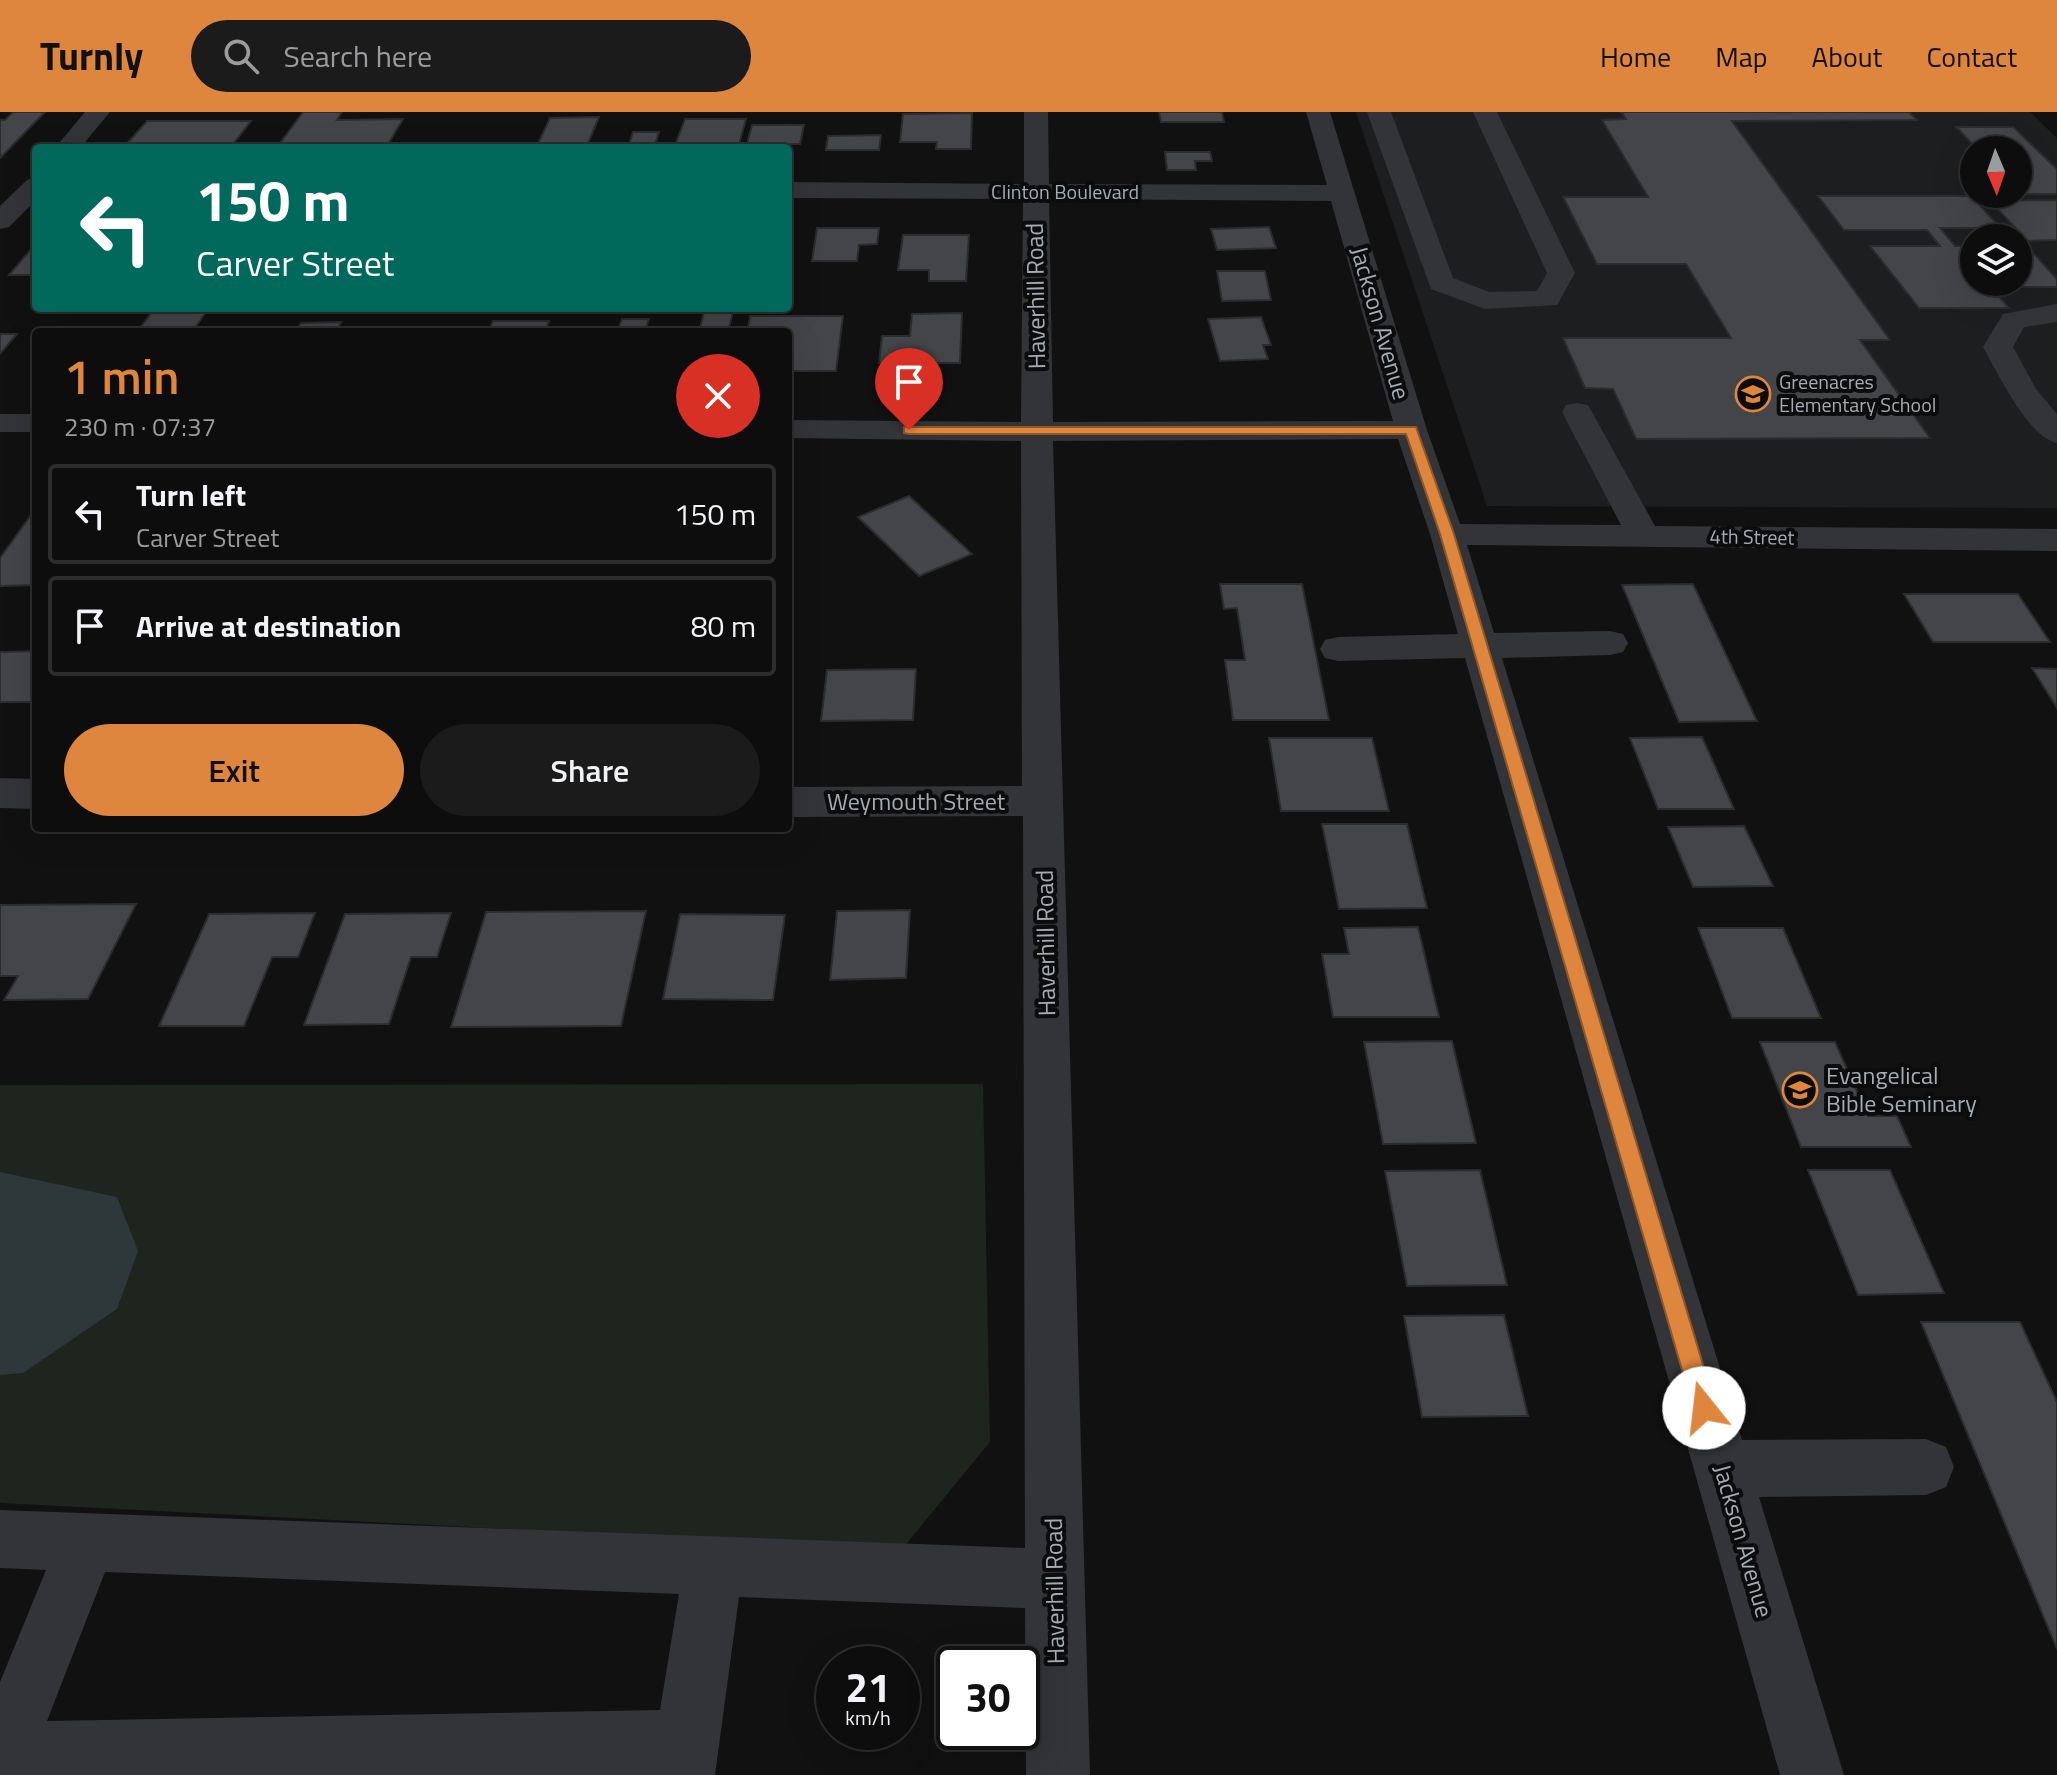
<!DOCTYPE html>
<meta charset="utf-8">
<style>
body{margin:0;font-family:"Titillium Web",sans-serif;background:#1b1b1c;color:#f1f3f6;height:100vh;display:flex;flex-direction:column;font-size:30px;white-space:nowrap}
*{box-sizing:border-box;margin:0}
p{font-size:26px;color:#9a9c9e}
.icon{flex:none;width:44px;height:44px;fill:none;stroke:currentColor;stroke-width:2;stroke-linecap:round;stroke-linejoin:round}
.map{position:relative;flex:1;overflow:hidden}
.sheet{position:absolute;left:32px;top:216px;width:760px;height:504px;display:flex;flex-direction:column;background:#0d0d0e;border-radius:8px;box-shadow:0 8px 32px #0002,0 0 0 2px #2d2d2e}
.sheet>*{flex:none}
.banner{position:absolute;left:32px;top:32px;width:760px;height:168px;border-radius:8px;box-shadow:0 8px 32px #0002,0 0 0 2px #2d2d2e;background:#00695c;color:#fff;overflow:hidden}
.needle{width:52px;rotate:178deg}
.fabs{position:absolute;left:1960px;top:24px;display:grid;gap:16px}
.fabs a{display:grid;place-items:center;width:72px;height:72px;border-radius:50%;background:#0d0d0e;box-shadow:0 8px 32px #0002,0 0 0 2px #2d2d2e;font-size:40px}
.speed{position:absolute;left:816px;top:1534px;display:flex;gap:16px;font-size:40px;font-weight:700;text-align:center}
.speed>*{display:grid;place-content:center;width:104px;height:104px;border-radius:50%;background:#0d0d0e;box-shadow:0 8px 32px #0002,0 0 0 2px #2d2d2e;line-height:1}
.speed small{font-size:20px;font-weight:400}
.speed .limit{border:4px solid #111;border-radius:12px;background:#fff;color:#111}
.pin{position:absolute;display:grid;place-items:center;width:68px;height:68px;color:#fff;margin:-82px -34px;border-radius:50% 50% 50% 0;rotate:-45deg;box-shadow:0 0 8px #0007}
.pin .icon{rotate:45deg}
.me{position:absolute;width:88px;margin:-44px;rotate:344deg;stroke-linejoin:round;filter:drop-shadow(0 0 6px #0008)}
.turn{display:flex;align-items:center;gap:28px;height:168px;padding:0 32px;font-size:36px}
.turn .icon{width:104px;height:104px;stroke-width:2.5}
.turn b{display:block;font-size:56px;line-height:68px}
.round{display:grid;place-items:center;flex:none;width:84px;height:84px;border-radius:42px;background:#1b1b1c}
.overview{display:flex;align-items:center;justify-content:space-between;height:136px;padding:0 32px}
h1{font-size:48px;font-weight:600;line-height:60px;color:#de863e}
.cta{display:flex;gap:16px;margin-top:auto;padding:16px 32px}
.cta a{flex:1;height:92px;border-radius:48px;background:#de863e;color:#111;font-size:32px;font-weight:600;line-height:92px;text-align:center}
.cta a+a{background:#1b1b1c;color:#f1f3f6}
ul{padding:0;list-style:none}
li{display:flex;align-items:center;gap:24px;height:100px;margin:0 16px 12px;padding:0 16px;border:4px solid #2d2d2e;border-radius:8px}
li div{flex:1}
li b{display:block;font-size:30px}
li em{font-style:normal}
header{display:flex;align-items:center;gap:48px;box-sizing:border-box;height:112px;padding:0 40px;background:#de863e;color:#111}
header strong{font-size:38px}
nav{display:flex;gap:44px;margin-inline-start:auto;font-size:28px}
.search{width:560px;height:72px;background:#1b1b1c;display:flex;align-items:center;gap:20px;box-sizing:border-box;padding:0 28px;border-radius:44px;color:#9a9c9e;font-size:30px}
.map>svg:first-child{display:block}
</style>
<header>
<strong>Turnly</strong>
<div class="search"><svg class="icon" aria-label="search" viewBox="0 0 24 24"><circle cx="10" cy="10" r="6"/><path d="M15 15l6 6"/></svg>Search here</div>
<nav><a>Home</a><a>Map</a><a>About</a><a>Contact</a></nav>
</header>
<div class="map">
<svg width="2057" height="1663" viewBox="0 0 2057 1663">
<rect width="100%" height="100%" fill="#111112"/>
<path fill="#1d1e1f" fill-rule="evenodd" d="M1356,0H2030L2057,26V396L1487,394ZM1974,38H2018V82H1974ZM1974,126H2018V170H1974Z"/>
<path fill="#1e241e" d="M983,972L990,1330L902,1437L0,1391V973Z"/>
<path fill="#2e383b" d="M0,1060L117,1085L138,1139L117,1197L23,1261L0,1263Z"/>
<g fill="#434548" stroke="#2b2c2e" stroke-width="2">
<path d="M13,0H45L0,46V8H5Z"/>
<path d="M303,0H342L337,8L403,7L387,34H278Z"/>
<path d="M1159,0H1222L1224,10H1161Z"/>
<path d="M1621,0H1909L1917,8L1732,9L1890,228H1860L1930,326L1636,327L1613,277L1585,276L1563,226H1731L1686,152H1597L1563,85H1648L1602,8L1626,7Z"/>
<path d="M972,1L971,37H936L937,30H900L903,2Z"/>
<path d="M599,5L586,36H536L550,6Z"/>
<path d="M685,7H746L738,36H674Z"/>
<path d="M147,9H251L230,36H123Z"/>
<path d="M752,13H804L800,32H747Z"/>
<path d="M1956,15H2013L2057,57V82H2020L2018,38H1978Z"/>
<path d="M633,20H659L654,36H628Z"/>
<path d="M881,23L879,38H826L828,24Z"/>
<path d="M1165,40H1210L1212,49H1195L1196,58H1167Z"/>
<path d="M1818,84H1971L2001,116H1940L1955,134H1974V170H2018V133H2026L2057,167V175H1991L2009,196H1919L1870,134H1940L1927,118H1844Z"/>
<path d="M2057,88V128L2028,129L1990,89Z"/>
<path d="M1269,115L1276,136L1217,138L1211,117Z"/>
<path d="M817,116H879L877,132L859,133L857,149H812Z"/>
<path d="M903,123H969L966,169H929V158H898Z"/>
<path d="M33,135H36V163H9Z"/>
<path d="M1217,159H1265L1271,188L1222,189Z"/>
<path d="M155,196H209L192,220H137Z"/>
<path d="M705,196H734L728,220H699Z"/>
<path d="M962,201L960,251H879L882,224H910L912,202Z"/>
<path d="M750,204H843L836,259H788V220H747Z"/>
<path d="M1261,205L1271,233H1263L1268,247L1220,249L1208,207Z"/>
<path d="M622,207H649L645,220H617Z"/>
<path d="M493,209H549L545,220H488Z"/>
<path d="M341,210L336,220H295L301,211Z"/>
<path d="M0,222H17L0,242Z"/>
<path d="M909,384L972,442L919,464L858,405Z"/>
<path d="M36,396V473L0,474V446Z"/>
<path d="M1220,472H1302L1329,608H1233L1225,548H1245L1237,496L1224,497Z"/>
<path d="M1693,472L1757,609L1679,610L1622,473Z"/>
<path d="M1904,482H2018L2050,530H1933Z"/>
<path d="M36,539V590H0V540Z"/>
<path d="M2032,556L2057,557V596Z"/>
<path d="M916,557L913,608L821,609L827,558Z"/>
<path d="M1702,625L1734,697H1658L1630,626Z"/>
<path d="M1269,626H1372L1389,699H1281Z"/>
<path d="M1322,712H1407L1427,796L1339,797Z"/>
<path d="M1744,714L1773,774L1693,775L1668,715Z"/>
<path d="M136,792L88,887L4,888L18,864H0V793Z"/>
<path d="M910,798L906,866L830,868L837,799Z"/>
<path d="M646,799L621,914L451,915L486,800Z"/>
<path d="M315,801L298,845H272L244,914H159L209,802Z"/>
<path d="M451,801L437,845H411L389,912L304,913L345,802Z"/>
<path d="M680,802L785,803L773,888L663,887Z"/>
<path d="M1418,815L1439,905H1333L1322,842H1349L1344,816Z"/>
<path d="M1698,816H1783L1821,906H1732Z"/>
<path d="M1452,929L1476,1031L1383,1032L1364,930Z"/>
<path d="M1760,930H1835L1868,1004H1897L1911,1035H1801Z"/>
<path d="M1480,1058L1507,1173L1407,1174L1385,1059Z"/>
<path d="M1808,1058H1890L1944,1181L1858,1183Z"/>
<path d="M1504,1203L1528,1304L1422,1305L1404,1204Z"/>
<path d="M1921,1210H2020L2057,1290V1537Z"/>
</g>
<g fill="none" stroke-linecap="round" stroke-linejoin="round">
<g fill="#323437" fill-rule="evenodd">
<path d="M85,0H110L80,36H55Z"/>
<path d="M1024,0H1048L1049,72L1327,73L1306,0H1330L1427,318L1460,412L1621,413L1562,300L1566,293L1577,291L1588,293L1592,300L1655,414L2057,417V439L1467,433L1494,521L1610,519L1623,522L1628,531L1623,540L1610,543L1502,546L1742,1328L1926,1327L1946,1335L1954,1355L1946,1375L1926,1383L1759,1385L1844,1663H1780L1465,546L1338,549L1325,546L1320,537L1325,528L1338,525L1458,522L1430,422L1398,327L1053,329L1090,1663H1026L1025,1496L739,1485L715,1663H0V1570L46,1458L0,1456V1398L1025,1436L1023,704L788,705V675L1022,674L1021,329L788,326V308L1021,310L1023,87L788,86V70L1024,72ZM1049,87L1331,89L1393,309L1053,310ZM105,1460L679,1482L660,1598L47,1609Z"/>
<path d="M1367,0H1391L1453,166L1489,180L1537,179L1547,161L1473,0H1497L1575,161L1557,193L1485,197L1431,177Z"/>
<path d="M36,65V88L9,115L0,117V94L27,68Z"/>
<path d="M2057,192V210L2024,215L2013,235L2036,277L2057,302V331C2027,324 1998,261 1983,235L2003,202Z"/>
<rect x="0" y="302" width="36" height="18"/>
<path d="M0,666L36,667V697L0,696Z"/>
</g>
</g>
<path fill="#de863e" stroke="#905728" stroke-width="2" d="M904,315H1416L1454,422L1716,1296L1712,1304L1704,1307L1696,1304L1693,1296L1440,422L1406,322H909L904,321Z"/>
<defs>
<g id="school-ring" transform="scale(1.8)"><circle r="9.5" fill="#0c0c0d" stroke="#de863e" stroke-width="1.5"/><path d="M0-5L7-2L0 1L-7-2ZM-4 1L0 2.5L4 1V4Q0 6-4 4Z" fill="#de863e"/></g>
</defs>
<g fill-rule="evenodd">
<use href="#school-ring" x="1753" y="282"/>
<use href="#school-ring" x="1800" y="978"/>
</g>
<g text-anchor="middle" stroke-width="8" stroke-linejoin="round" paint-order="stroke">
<g font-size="20" fill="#a4abb2" stroke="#0c0c0d">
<text x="1065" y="87">Clinton Boulevard</text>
<text transform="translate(1752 425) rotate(1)" y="7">4th Street</text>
</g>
<g font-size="20" fill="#a4abb2" stroke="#0c0c0d" text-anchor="start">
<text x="1779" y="277">Greenacres<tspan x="1779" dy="23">Elementary School</tspan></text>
</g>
<g font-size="24" fill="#a4abb2" stroke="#0c0c0d">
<text transform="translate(1036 184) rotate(-91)" y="8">Haverhill Road</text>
<text transform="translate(1380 211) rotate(74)" y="8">Jackson Avenue</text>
<text x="916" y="698">Weymouth Street</text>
<text transform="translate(1046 831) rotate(-91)" y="8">Haverhill Road</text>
<text transform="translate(1743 1429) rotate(74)" y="8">Jackson Avenue</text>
<text transform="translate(1055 1479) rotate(-91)" y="8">Haverhill Road</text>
</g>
<g font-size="24" fill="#a4abb2" stroke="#0c0c0d" text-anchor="start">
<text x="1826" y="972">Evangelical<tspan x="1826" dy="28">Bible Seminary</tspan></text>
</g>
</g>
</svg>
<div class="fabs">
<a><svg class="needle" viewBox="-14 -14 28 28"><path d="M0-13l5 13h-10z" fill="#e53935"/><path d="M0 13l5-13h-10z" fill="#9a9c9e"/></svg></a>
<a><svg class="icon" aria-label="layers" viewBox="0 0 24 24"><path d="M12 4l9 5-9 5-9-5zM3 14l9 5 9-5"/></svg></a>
</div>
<div class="speed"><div>21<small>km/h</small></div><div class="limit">30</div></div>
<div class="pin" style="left:909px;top:318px;background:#d93025"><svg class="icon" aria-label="arrive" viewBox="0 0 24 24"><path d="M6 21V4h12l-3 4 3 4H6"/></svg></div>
<svg class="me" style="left:1704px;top:1296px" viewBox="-20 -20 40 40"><circle r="19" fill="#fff"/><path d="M0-13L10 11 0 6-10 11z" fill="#de863e"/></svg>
<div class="banner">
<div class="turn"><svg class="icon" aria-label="left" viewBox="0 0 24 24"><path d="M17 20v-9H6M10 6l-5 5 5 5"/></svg><div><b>150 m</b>Carver Street</div></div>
</div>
<section class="sheet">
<div class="overview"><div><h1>1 min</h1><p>230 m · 07:37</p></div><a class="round" style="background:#d93025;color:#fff"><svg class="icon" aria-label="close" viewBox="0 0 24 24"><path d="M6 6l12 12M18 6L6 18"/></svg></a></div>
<ul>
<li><svg class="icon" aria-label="left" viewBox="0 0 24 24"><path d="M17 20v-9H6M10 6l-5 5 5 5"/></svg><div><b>Turn left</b><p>Carver Street</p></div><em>150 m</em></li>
<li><svg class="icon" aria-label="arrive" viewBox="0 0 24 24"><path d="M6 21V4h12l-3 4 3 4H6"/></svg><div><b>Arrive at destination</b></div><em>80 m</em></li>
</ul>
<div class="cta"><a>Exit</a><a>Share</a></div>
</section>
</div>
